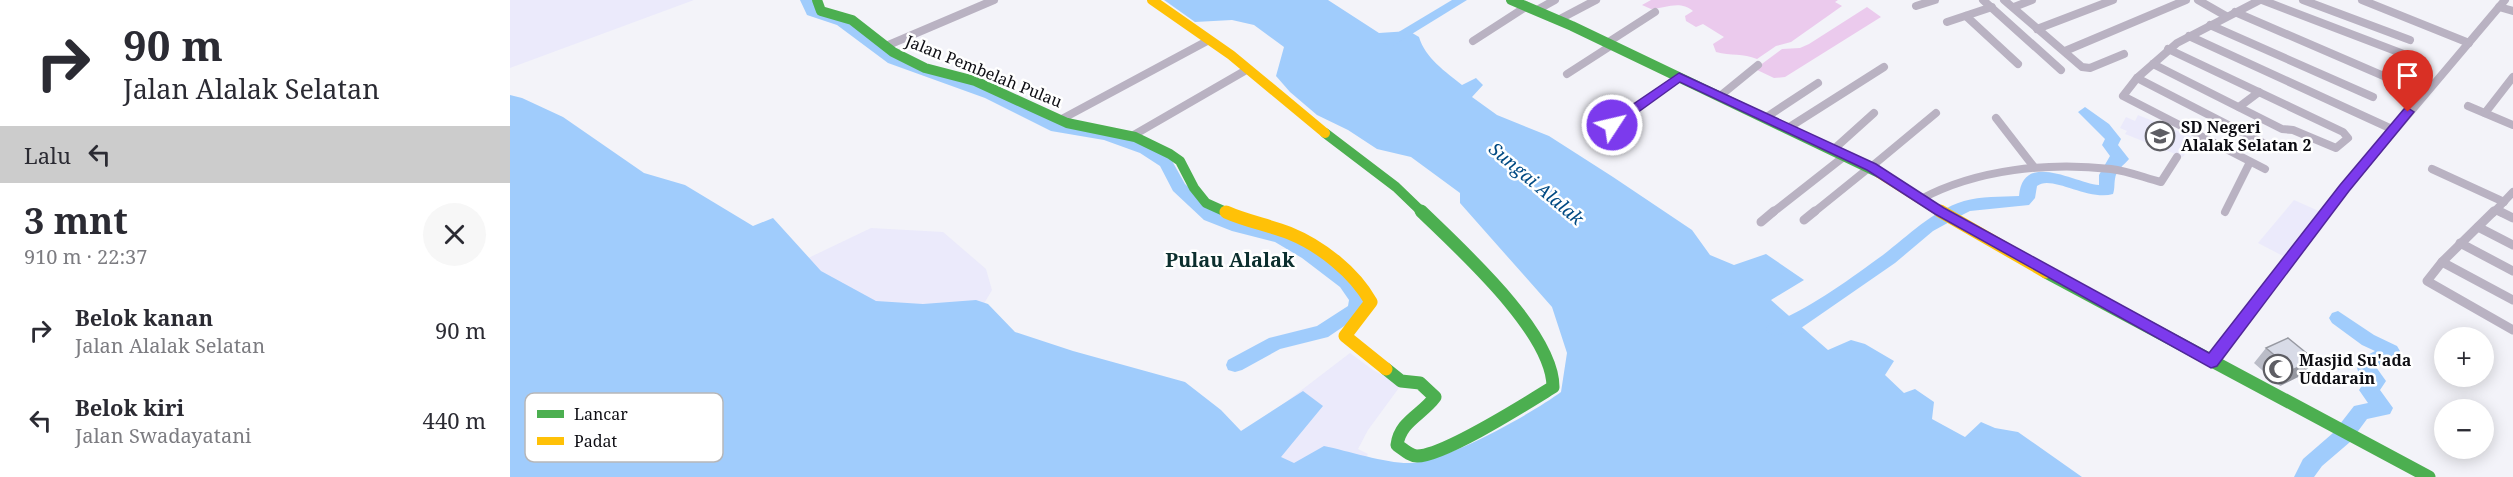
<!DOCTYPE html>
<html lang="id">
<meta charset="utf-8">
<style>
body{margin:0;font-family:"Noto Serif",serif;background:#f7f7f7;color:#2b2b33;height:100vh;display:flex;flex-direction:column;font-size:22px;white-space:nowrap}
*{box-sizing:border-box;margin:0}
p{font-size:20px;color:#7c7c81}
.icon{flex:none;width:33px;height:33px;fill:none;stroke:currentColor;stroke-width:2;stroke-linecap:round;stroke-linejoin:round}
.map{position:relative;flex:1;overflow:hidden}
.sheet{display:flex;flex-direction:column;background:#fff;width:510px}
.sheet>*{flex:none}
.guide{background:#fff;color:#2b2b33;overflow:hidden}
.tools{position:absolute;left:1924px;top:327px;display:grid;gap:12px}
.tools a{display:grid;place-items:center;width:60px;height:60px;border-radius:50%;background:#fff;box-shadow:0 3px 15px #0003;font-size:30px}
.pin{position:absolute;display:grid;place-items:center;width:51px;height:51px;color:#fff;margin:-62px -26px;border-radius:50% 50% 50% 0;rotate:-45deg;box-shadow:0 0 6px #0007}
.pin .icon{rotate:45deg}
.me{position:absolute;width:66px;margin:-33px;rotate:55deg;stroke-linejoin:round;filter:drop-shadow(0 0 4px #0008)}
.turn{display:flex;align-items:center;gap:21px;height:126px;padding:0 24px;font-size:27px}
.turn .icon{width:78px;height:78px;stroke-width:2.5}
.turn b{display:block;font-size:42px;line-height:51px}
.then{display:flex;align-items:center;height:57px;padding:0 24px;background:#0003;gap:12px;font-size:22px}
.round{display:grid;place-items:center;flex:none;width:63px;height:63px;border-radius:32px;background:#f7f7f7}
.overview{display:flex;align-items:center;justify-content:space-between;height:102px;padding:0 24px}
h1{font-size:36px;font-weight:700;line-height:45px}
ul{padding:0;list-style:none}
li{display:flex;align-items:center;gap:18px;height:90px;padding:0 24px}
li div{flex:1}
li b{display:block;font-size:22px}
li em{font-style:normal}
main{display:flex;flex:1;min-height:0}
.map>svg:first-child{display:block}
</style>
<main>
<section class="sheet">
<div class="guide">
<div class="turn"><svg class="icon" aria-label="right" viewBox="0 0 24 24"><path d="M7 20v-9h11M14 6l5 5-5 5"/></svg><div><b>90 m</b>Jalan Alalak Selatan</div></div>
<div class="then">Lalu<svg class="icon" aria-label="left" viewBox="0 0 24 24"><path d="M17 20v-9H6M10 6l-5 5 5 5"/></svg></div>
</div>
<div class="overview"><div><h1>3 mnt</h1><p>910 m · 22:37</p></div><a class="round"><svg class="icon" aria-label="close" viewBox="0 0 24 24"><path d="M6 6l12 12M18 6L6 18"/></svg></a></div>
<ul>
<li><svg class="icon" aria-label="right" viewBox="0 0 24 24"><path d="M7 20v-9h11M14 6l5 5-5 5"/></svg><div><b>Belok kanan</b><p>Jalan Alalak Selatan</p></div><em>90 m</em></li>
<li><svg class="icon" aria-label="left" viewBox="0 0 24 24"><path d="M17 20v-9H6M10 6l-5 5 5 5"/></svg><div><b>Belok kiri</b><p>Jalan Swadayatani</p></div><em>440 m</em></li>
</ul>
</section>
<div class="map">
<svg width="2003" height="477" viewBox="0 0 2003 477">
<rect width="100%" height="100%" fill="#f3f3f9"/>
<g fill="#ebeafb">
<path d="M0,0H184L0,68Z"/>
<path d="M1628,115L1685,138L1673,157L1615,134L1617,131L1610,128L1616,117L1625,121Z"/>
<path d="M1784,200L1811,212L1773,256L1748,243Z"/>
<path d="M361,228L433,232L476,269L482,290L468,314L426,338L292,261Z"/>
<path d="M840,353L863,370L891,385L858,430L848,449L858,454L849,465L789,471L766,458L772,405Z"/>
</g>
<g fill="#ebcaed">
<path d="M1141,0H1328L1325,2L1332,6L1281,42L1266,46L1247,59C1233,53 1221,56 1206,52L1203,44L1214,37L1193,24L1186,27L1176,21L1175,16L1183,11C1170,0 1156,8 1141,9L1132,5Z"/>
<path d="M1357,7L1371,17L1275,77L1264,78L1245,69L1272,49L1290,48L1299,44Z"/>
</g>
<path fill="#a0ccfc" d="M654,0H818L869,33L899,31L909,37C915,58 936,72 952,85L966,78L973,85L962,97L987,115L1039,136L1103,177L1182,230L1200,255L1224,265L1256,254L1294,280L1261,300L1318,350L1341,340L1355,344L1384,361L1375,375L1394,393L1405,389L1424,402L1422,419L1455,437L1471,422L1485,428L1508,432L1572,477H0V95L12,98L53,117L134,173L175,185L243,226L263,218L311,271L366,301L413,304L466,300L478,304L505,332L563,351L675,382L711,410L731,431L793,391L813,406L771,457L784,463L814,446C838,451 878,464 901,463C937,461 1021,414 1051,392L1057,353L1042,307L950,203V193L901,157L867,149L838,130L807,115L780,92L766,76L774,47L744,25L722,20L685,22Z"/>
<g fill="none" stroke-linecap="round" stroke-linejoin="round">
<g fill="#a0ccfc" fill-rule="evenodd">
<path d="M290,0H302L307,9L337,19L388,57L485,92L550,124L597,131L640,147L661,159L675,184L706,212L732,222L776,234L804,250L842,279L857,299L852,314L818,337L770,349L732,370L725,372L718,370L716,365L718,360L759,338L807,326L838,306L839,300L830,287L792,258L765,242L722,231L694,220L663,191L650,166L630,153L594,140L541,131L475,98L378,63L327,25L297,15Z"/>
<path d="M942,0H957L884,45L879,46L872,42Z"/>
<path d="M1575,107L1599,124L1611,139L1608,145L1619,159C1614,165 1606,170 1605,179C1604,185 1605,188 1603,194C1577,201 1541,174 1527,186L1525,198L1519,205L1460,211L1454,214L1423,231L1385,263L1291,328L1265,336L1259,334L1256,329L1259,324C1296,312 1341,278 1373,255C1399,235 1422,211 1454,201C1471,196 1491,197 1509,196C1513,150 1565,183 1589,185V175L1600,156L1592,145L1595,139L1568,112Z"/>
<path d="M1828,311L1864,335L1887,346L1890,351L1887,356L1866,367L1876,381L1870,390L1883,408L1880,414L1857,419L1840,442L1812,466L1804,477H1784L1793,459L1823,433L1844,406L1858,403L1849,390L1855,381C1840,364 1848,360 1865,351L1852,345L1822,323L1819,318L1822,313Z"/>
</g>
<g stroke="#b9b2c2" stroke-width="8">
<path d="M1473,0L1551,70"/>
<path d="M1494,0L1572,67L1580,68L1614,54"/>
<path d="M1688,0L1716,16"/>
<path d="M1750,0L1667,43L1627,78L1613,96L1755,169"/>
<path d="M1752,0L1904,58"/>
<path d="M1793,0L1900,40"/>
<path d="M1852,0L1959,43"/>
<path d="M1406,6L1425,0"/>
<path d="M1504,7L1522,0"/>
<path d="M1989,7L2003,11"/>
<path d="M1027,10L1045,0"/>
<path d="M1725,12L1913,93"/>
<path d="M1456,16L1508,64"/>
<path d="M1048,20L1086,0"/>
<path d="M1437,22L1482,7"/>
<path d="M1700,25L1863,97"/>
<path d="M1527,29L1603,0"/>
<path d="M1679,36L1884,130"/>
<path d="M963,41L1017,6"/>
<path d="M1097,43L1145,12"/>
<path d="M376,46L484,0"/>
<path d="M1555,51L1676,0"/>
<path d="M1643,64L1772,129L1783,130L1826,148L1838,138L1833,132L1658,49"/>
<path d="M1057,74L1102,45"/>
<path d="M1627,78L1765,149"/>
<path d="M1210,96L1248,65"/>
<path d="M1958,106L2003,125"/>
<path d="M1729,107L1749,92"/>
<path d="M1975,113L2003,77"/>
<path d="M1255,118L1308,83"/>
<path d="M1486,118L1524,167"/>
<path d="M550,120L699,40"/>
<path d="M1102,125L1169,77"/>
<path d="M1278,128L1374,67"/>
<path d="M622,136L738,69"/>
<path d="M1324,149L1364,113"/>
<path d="M1361,167L1426,113"/>
<path d="M1922,169L1994,202"/>
<path d="M1411,199C1467,169 1539,162 1601,169C1618,171 1635,178 1651,182L1667,157"/>
<path d="M1715,212L1740,162"/>
<path d="M1262,213L1336,155"/>
<path d="M1303,213L1360,167"/>
<path d="M1815,213L1995,0"/>
<path d="M1983,213L1986,210"/>
<path d="M1992,213L1986,210L2003,192"/>
</g>
<g stroke="#b9b2c2" stroke-width="9">
<path d="M1984,211L1932,262L1917,281L2003,330"/>
<path d="M1989,211L2003,218"/>
<path d="M1294,220L1305,211"/>
<path d="M1251,222L1264,211"/>
<path d="M1968,227L2003,245"/>
<path d="M1950,243L2003,271"/>
<path d="M1932,262L2003,300"/>
<path d="M1701,362L1816,211"/>
</g>
<g stroke="#4caf50" stroke-width="10">
<path d="M307,0L311,11L342,20L383,52L415,68L465,81L557,123L625,137L660,154L670,161L684,188L696,203L716,212"/>
<path d="M1001,0L1062,26L1369,173"/>
<path d="M815,133L886,187L913,213"/>
</g>
<g stroke="#4caf50" stroke-width="13">
<path d="M1536,272L1919,477"/>
<path d="M876,369L891,381L910,383L925,397C912,415 890,421 887,445C893,449 900,456 907,456C934,456 1017,403 1043,387C1043,332 950,249 911,211"/>
</g>
<g stroke="#ffc107" stroke-width="10">
<path d="M642,0L721,55L815,133"/>
<path d="M1369,173L1432,213"/>
<path d="M716,212L718,213"/>
</g>
<g stroke="#ffc107" stroke-width="13">
<path d="M1430,211L1536,272"/>
<path d="M716,212C736,221 758,225 779,233C811,246 844,272 861,302L835,336L876,369"/>
</g>
</g>
<path fill="#babcc7" d="M1756,348L1792,375L1770,386L1744,363Z"/>
<path fill="#9799a2" d="M1805,360L1792,375L1770,386L1782,370Z"/>
<path fill="#d8dbe7" stroke="#9799a2" stroke-width="1.5" d="M1778,338L1805,360L1782,370L1756,348Z"/>
<path fill="#7c3aed" stroke="#51269a" stroke-width="1.5" d="M1169,73L1366,164L1434,208L1699,353L1830,185L1894,109L1898,108L1904,112L1839,191L1707,366L1701,368L1425,214L1357,170L1170,82L1106,128H1097V122Z"/>
<defs>
<g id="school-ring" transform="scale(1.5)"><circle r="9.5" fill="#fff" stroke="#5e5e64" stroke-width="1.5"/><path d="M0-5L7-2L0 1L-7-2ZM-4 1L0 2.5L4 1V4Q0 6-4 4Z" fill="#5e5e64"/></g>
<g id="mosque-ring" transform="scale(1.5)"><circle r="9.5" fill="#fff" stroke="#5e5e64" stroke-width="1.5"/><path d="M3.5-4.9A6 6 0 1 0 3.5 4.9A5 5 0 1 1 3.5-4.9Z" fill="#5e5e64"/></g>
</defs>
<g fill-rule="evenodd">
<use href="#school-ring" x="1650" y="136"/>
<use href="#mosque-ring" x="1768" y="369"/>
</g>
<g text-anchor="middle" stroke-width="5" stroke-linejoin="round" paint-order="stroke">
<g font-size="16" fill="#0d0d13" stroke="#fff">
<text transform="translate(474 71) rotate(22)" y="6">Jalan Pembelah Pulau</text>
</g>
<g font-size="16" font-weight="bold" fill="#0d0d13" stroke="#fff" text-anchor="start">
<text x="1671" y="133">SD Negeri<tspan x="1671" dy="18">Alalak Selatan 2</tspan></text>
<text x="1789" y="366">Masjid Su'ada<tspan x="1789" dy="18">Uddarain</tspan></text>
</g>
<g font-size="18" font-style="italic" fill="#004a83" stroke="#fff">
<text transform="translate(1026 184) rotate(40)" y="6">Sungai Alalak</text>
</g>
<g font-size="20" font-weight="bold" fill="#0c2f2e" stroke="#fff">
<text x="720" y="267">Pulau Alalak</text>
</g>
</g>
<rect x="15" y="393" width="198" height="69" rx="9" fill="#fff" stroke="#b6b6b8" stroke-width="1.5"/>
<rect x="27" y="410" width="27" height="8" fill="#4caf50"/>
<rect x="27" y="437" width="27" height="8" fill="#ffc107"/>
<g font-size="16" fill="#0d0d13">
<text x="64" y="420">Lancar</text>
<text x="64" y="447">Padat</text>
</g>
</svg>
<div class="tools">
<a>+</a>
<a>−</a>
</div>
<div class="pin" style="left:1898px;top:112px;background:#d93025"><svg class="icon" aria-label="arrive" viewBox="0 0 24 24"><path d="M6 21V4h12l-3 4 3 4H6"/></svg></div>
<svg class="me" style="left:1102px;top:125px" viewBox="-20 -20 40 40"><circle r="17" fill="#7c3aed" stroke="#fff" stroke-width="3"/><path d="M0-11L8 9 0 5-8 9z" fill="#fff"/></svg>
</div>
</main>
